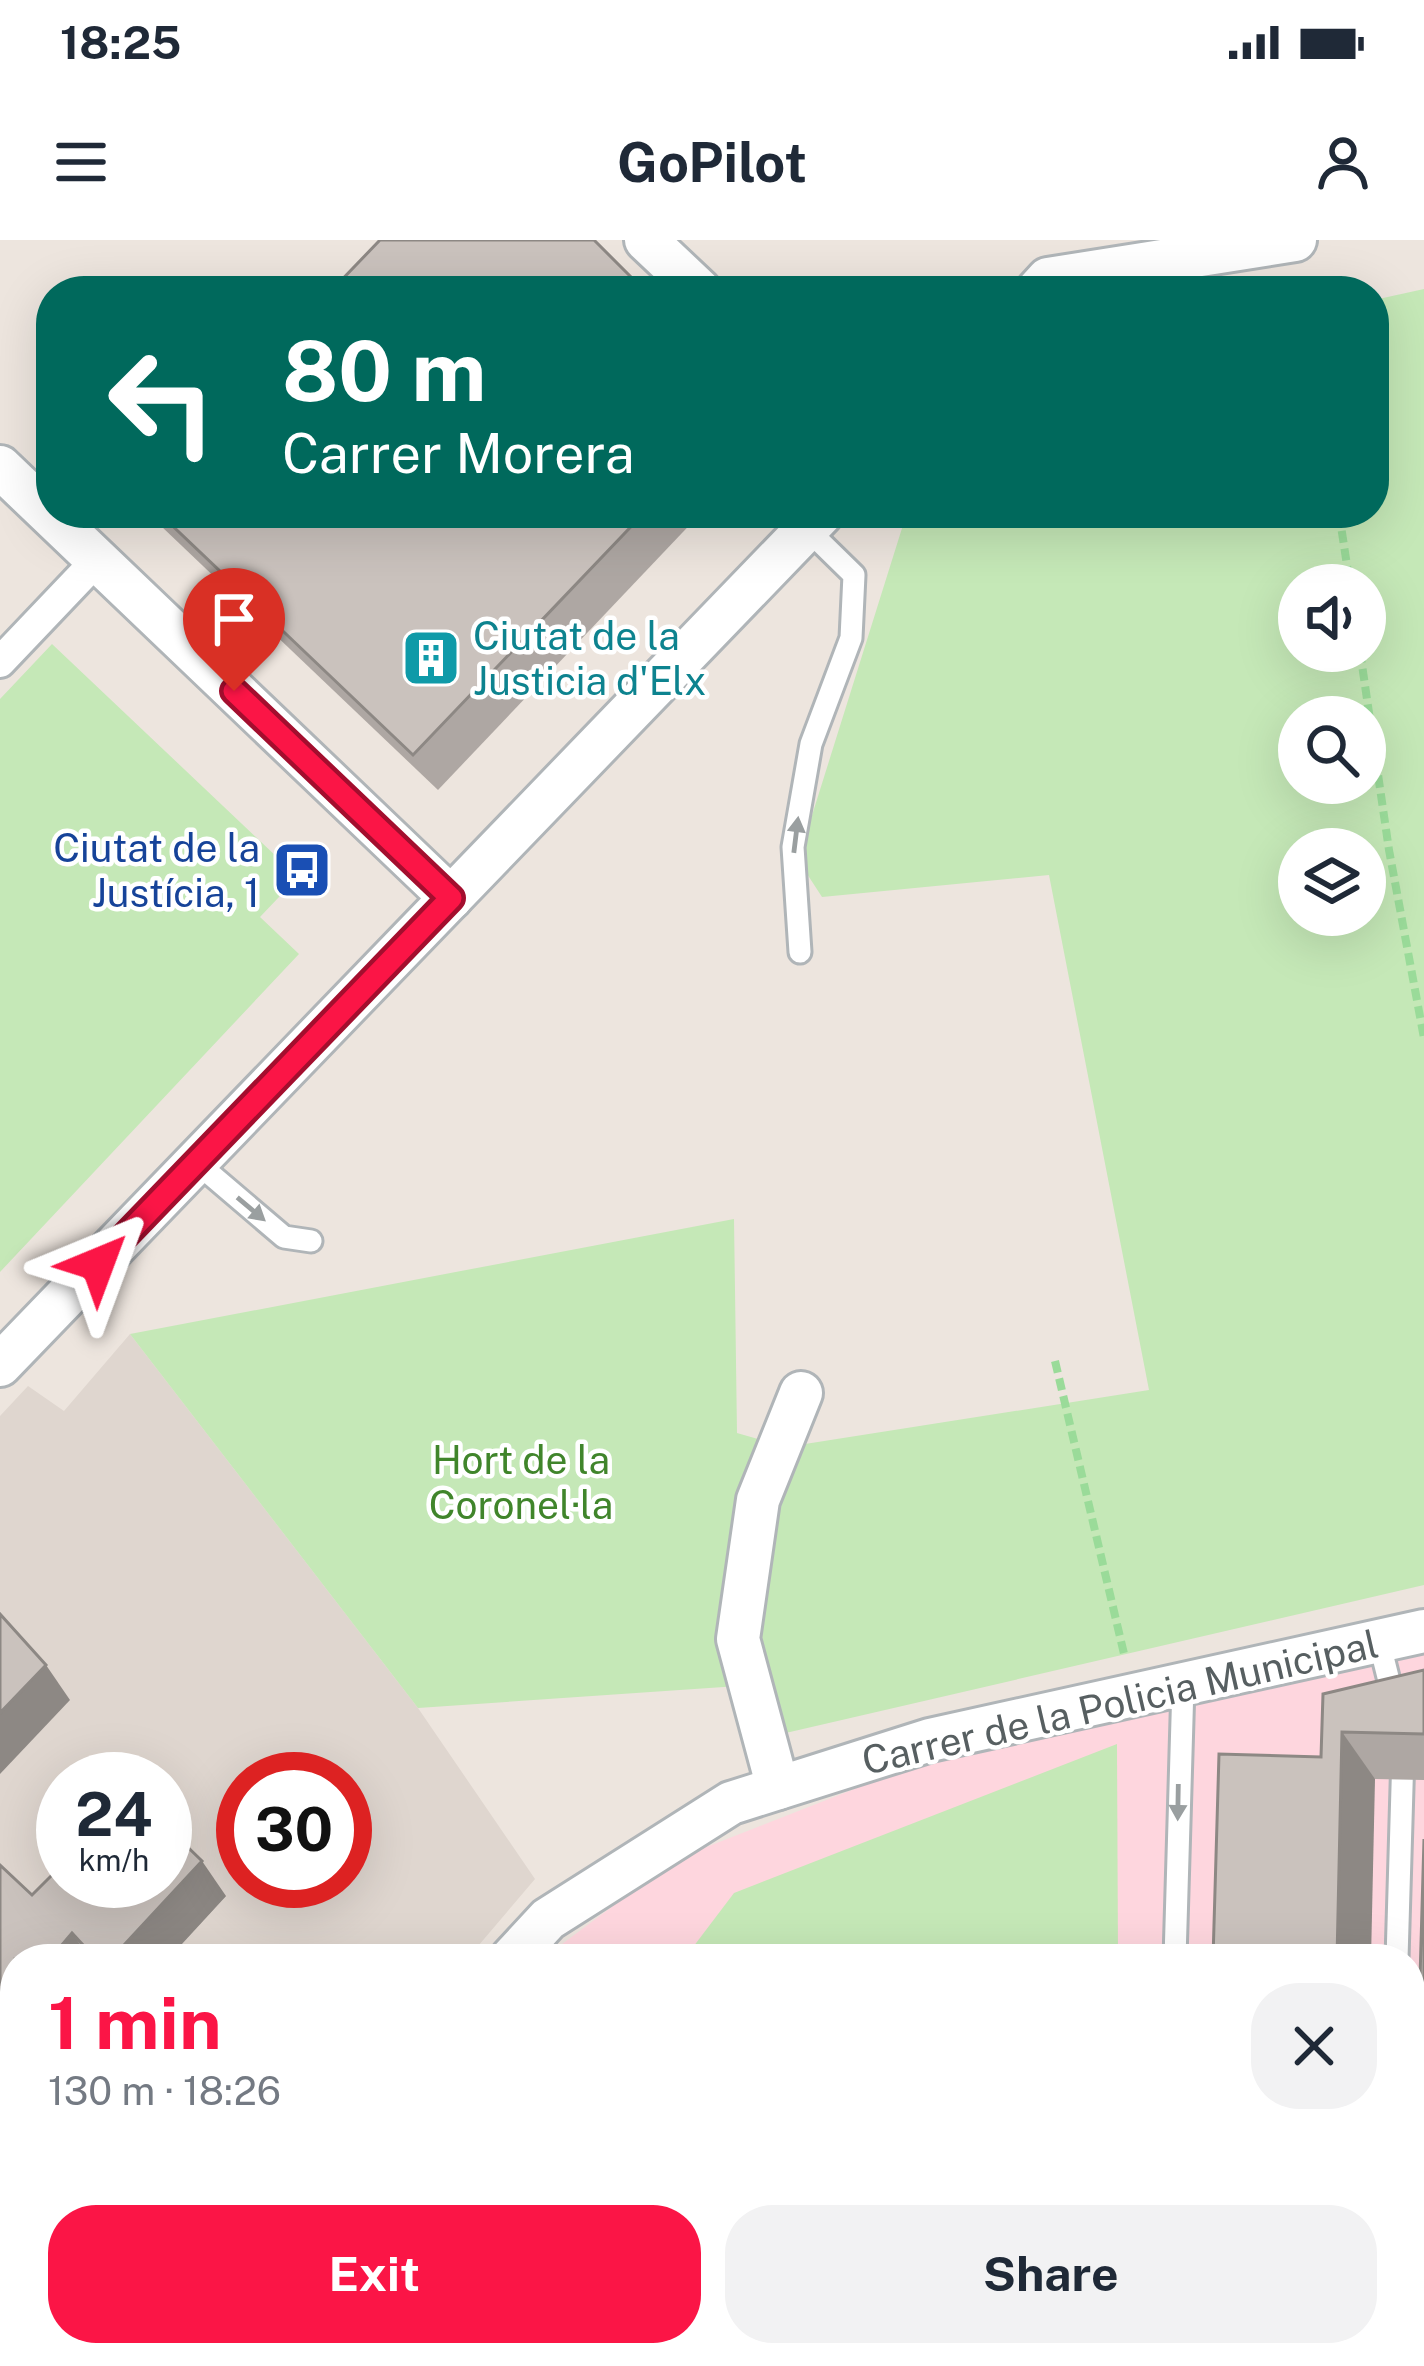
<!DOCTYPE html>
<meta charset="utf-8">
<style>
body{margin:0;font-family:"Public Sans",sans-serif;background:#f2f2f3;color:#1f2937;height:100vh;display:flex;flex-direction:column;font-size:45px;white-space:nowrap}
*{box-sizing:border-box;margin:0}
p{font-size:39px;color:#747a83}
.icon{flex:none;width:66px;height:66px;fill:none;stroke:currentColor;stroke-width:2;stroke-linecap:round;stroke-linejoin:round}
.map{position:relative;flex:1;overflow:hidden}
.drawer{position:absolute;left:0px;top:1704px;width:1425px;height:423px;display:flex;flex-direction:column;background:#fff;border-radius:48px 48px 0 0;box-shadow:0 12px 48px #0002}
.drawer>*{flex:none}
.hud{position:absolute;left:36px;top:36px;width:1353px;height:252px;border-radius:48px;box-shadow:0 12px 48px #0002;background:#00695c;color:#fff;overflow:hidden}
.controls{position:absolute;left:1278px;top:324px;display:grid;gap:24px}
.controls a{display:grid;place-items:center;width:108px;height:108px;border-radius:50%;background:#fff;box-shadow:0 12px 48px #0002;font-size:60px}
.speed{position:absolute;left:36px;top:1512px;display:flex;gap:24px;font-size:60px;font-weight:700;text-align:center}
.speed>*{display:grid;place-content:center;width:156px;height:156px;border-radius:50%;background:#fff;box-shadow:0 12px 48px #0002;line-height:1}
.speed small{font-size:30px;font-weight:400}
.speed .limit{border:18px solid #d22;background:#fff;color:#111}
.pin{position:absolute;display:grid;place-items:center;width:102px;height:102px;color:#fff;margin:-123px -51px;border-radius:50% 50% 50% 0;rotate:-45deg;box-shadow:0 0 12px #0007}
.pin .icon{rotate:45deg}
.me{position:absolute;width:132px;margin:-66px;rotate:44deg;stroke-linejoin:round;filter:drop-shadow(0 0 9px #0008)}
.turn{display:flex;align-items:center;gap:42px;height:252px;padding:0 48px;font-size:54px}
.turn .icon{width:156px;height:156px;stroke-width:2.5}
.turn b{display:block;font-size:84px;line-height:102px}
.round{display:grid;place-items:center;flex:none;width:126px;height:126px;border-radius:48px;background:#f2f2f3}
.overview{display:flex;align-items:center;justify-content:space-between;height:204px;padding:0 48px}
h1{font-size:72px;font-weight:700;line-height:90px;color:#fb1546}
.cta{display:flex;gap:24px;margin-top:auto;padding:24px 48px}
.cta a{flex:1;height:138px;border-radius:48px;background:#fb1546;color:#fff;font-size:48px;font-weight:700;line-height:138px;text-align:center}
.cta a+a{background:#f2f2f3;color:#1f2937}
.status{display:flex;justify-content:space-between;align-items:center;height:84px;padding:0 60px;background:#fff;direction:ltr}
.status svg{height:33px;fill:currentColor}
header{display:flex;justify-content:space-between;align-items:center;height:156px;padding:0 48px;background:#fff;font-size:54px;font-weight:700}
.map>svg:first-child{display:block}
</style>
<div class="status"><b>18:25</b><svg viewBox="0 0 49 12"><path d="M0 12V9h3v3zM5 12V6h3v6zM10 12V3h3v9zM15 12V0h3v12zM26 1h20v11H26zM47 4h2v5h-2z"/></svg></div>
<header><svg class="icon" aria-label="menu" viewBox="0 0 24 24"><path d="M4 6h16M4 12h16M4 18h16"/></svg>GoPilot<svg class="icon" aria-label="person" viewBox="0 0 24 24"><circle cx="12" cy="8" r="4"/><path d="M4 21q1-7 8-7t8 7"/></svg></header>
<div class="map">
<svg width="1424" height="2126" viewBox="0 0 1424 2126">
<rect width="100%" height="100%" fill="#ede5de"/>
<g fill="#dfd6cf" fill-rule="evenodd">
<path d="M130,1094L418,1468L535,1639L467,1719H15V1907L0,1896V1176L28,1146L64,1171ZM63,1539H165V1641H63ZM243,1539H345V1641H243Z"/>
<path d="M0,1999L15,2009V2112H72L75,2126H0Z"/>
</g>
<path fill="#fed6de" d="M1424,1405V2126H389L387,2112H1410V1719H542L676,1619L926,1521Z"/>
<g fill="#c5e8b7" fill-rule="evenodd">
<path d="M1424,49V1345L777,1495L753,1445L418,1468L130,1094L734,979L737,1193L786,1207L1149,1150L1049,635L822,657L798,620L903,285L914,273H1374V60ZM1299,345H1365V411H1299ZM1299,477H1365V543H1299ZM1299,609H1365V675H1299Z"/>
<path d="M52,404L298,637L260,677L299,714L0,1032V459Z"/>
<path d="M1117,1504L1118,1719H684L734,1653Z"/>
<path d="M610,2112H1121V2126H609Z"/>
</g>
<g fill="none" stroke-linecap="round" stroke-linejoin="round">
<g stroke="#b0b5b8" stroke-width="27">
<g id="service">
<path d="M800,712L793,607L811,504L851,398L854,335L807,289"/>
<path d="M196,922L284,997L311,1001"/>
<path d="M1379,1401L1395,1465"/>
<path d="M1175,1719L1183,1445"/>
<path d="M1397,1719L1403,1513"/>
<path d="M1410,2089L1412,1997"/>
<path d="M1167,2126V2112"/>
<path d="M1409,2126V2112"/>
</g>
</g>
<g stroke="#b0b5b8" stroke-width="36">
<path id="pedestrian" d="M0,422L97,320"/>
</g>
<g stroke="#b0b5b8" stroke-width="48">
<g id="minor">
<path d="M646,0L700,51"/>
<path d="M1037,51L1048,39L1295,0"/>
<path d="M0,227L451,658"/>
<path d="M0,1125L822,273"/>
<path d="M778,1548L738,1399L758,1260L801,1153"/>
<path d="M511,1719L548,1679L731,1563L930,1500L1424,1391"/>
</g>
</g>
<g stroke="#aeb6b8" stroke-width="63">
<g id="secondary">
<path d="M0,1918L15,1929"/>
<path d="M0,1982L15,1993"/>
<path d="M363,2112L364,2126"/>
<path d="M119,2126L120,2112"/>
</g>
</g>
<g stroke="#9adb99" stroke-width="8" stroke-dasharray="12 6" stroke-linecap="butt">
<path d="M1339,273L1350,345"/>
<path d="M1360,411L1389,610L1424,798"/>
<path d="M1055,1121L1125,1418"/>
</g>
<use href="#service" stroke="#fff" stroke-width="21"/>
<use href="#pedestrian" stroke="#fff" stroke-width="30"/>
<use href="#minor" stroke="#fff" stroke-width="42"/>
<use href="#secondary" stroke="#fff" stroke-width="57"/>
</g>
<g fill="#aea7a3">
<path d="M152,273H701L438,550L161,286Z"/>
<path d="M1424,1430V1540L1375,1539L1321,1517L1323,1454Z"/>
<path d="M0,1625L32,1655L226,1656L168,1719H15V1785L0,1770Z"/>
<path d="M1410,1773H1419L1415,1933L1410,1932Z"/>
</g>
<g fill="#8d8884">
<path d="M46,1425L70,1460L0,1534V1473Z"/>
<path d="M1342,1492L1375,1539L1371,1719H1337Z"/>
<path d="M202,1621L226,1656L168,1719H111Z"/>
<path d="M72,1693L90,1719H50Z"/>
<path d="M15,1758V1777L8,1767Z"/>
<rect x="1327" y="2112" width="34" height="14"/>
</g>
<g fill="#cac2bd" stroke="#8d8884" stroke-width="3">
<path d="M380,0H594L645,51H331Z"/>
<path d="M159,273H644L413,515Z"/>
<path d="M0,1374L46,1425L0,1473Z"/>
<path d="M1424,1430V1494L1342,1492L1337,1719H1213L1219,1514L1321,1517L1323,1454Z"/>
<path d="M165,1585L202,1621L111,1719H96L72,1693L50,1719H15V1758L8,1767L0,1759V1625L32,1655L63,1624V1641H165Z"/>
<path d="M1424,1599V2126H1411L1416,1887L1410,1886V1773H1419Z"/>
<rect x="1203" y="2112" width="124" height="14"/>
</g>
<defs><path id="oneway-solid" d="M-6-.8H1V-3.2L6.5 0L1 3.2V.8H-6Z" transform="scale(3)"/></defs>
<g fill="#9a9fa0">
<use href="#oneway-solid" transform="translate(796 595) rotate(-83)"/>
<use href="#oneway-solid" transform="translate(251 969) rotate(40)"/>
<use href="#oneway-solid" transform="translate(1178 1562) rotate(91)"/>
</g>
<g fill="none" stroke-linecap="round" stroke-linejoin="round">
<g stroke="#a30e2e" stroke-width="30">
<path id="route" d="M98,1024L451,658L234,451"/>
</g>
<use href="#route" stroke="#fb1546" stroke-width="21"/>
</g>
<defs>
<g id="building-square" transform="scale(3)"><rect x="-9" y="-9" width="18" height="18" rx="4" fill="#0f9aa8" stroke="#fff"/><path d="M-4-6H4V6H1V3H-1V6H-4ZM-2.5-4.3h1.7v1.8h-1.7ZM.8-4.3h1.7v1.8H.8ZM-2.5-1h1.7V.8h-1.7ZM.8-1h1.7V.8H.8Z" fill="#fff"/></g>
<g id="bus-square" transform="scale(3)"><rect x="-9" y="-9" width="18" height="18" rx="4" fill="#1a4fb4" stroke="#fff"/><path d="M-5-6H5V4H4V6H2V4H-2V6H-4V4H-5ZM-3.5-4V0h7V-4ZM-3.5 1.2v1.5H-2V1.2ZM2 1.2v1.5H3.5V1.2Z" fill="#fff"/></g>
</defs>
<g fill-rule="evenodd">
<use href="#building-square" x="431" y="418"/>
<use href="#bus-square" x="302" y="630"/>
</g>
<g text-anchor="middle" stroke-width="9" stroke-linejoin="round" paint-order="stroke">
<g font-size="39" fill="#0d838f" stroke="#fff" text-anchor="start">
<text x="473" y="410">Ciutat de la<tspan x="473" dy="45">Justicia d'Elx</tspan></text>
</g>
<g font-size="39" fill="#164399" stroke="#fff" text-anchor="end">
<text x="260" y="622">Ciutat de la<tspan x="260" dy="45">Justícia, 1</tspan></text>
</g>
<g font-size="39" fill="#40852b" stroke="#fff">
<text x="521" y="1234">Hort de la<tspan x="521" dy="45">Coronel·la</tspan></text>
</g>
<g font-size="39" fill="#575f61" stroke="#fff">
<text transform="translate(1120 1462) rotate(-13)" y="14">Carrer de la Policia Municipal</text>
</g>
</g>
</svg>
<div class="controls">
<a><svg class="icon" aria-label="sound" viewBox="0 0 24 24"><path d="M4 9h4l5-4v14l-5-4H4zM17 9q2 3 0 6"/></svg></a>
<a><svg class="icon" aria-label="search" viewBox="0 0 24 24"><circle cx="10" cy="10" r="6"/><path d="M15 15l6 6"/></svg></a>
<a><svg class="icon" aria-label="layers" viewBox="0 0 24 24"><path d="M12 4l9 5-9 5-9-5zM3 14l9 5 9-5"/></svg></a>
</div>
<div class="speed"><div>24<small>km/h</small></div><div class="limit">30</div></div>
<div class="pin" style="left:234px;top:451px;background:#d93025"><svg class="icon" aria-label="arrive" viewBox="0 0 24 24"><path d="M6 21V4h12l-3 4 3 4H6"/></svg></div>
<svg class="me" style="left:98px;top:1024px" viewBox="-20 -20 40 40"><path d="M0-17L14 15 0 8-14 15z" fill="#fb1546" stroke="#fff" stroke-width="4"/></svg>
<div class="hud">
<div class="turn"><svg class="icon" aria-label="left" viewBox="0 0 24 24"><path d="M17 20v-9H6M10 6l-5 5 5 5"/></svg><div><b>80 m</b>Carrer Morera</div></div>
</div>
<section class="drawer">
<div class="overview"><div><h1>1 min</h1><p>130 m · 18:26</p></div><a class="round"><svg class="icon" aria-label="close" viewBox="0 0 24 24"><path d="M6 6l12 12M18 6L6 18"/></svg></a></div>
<div class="cta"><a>Exit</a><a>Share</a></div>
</section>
</div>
